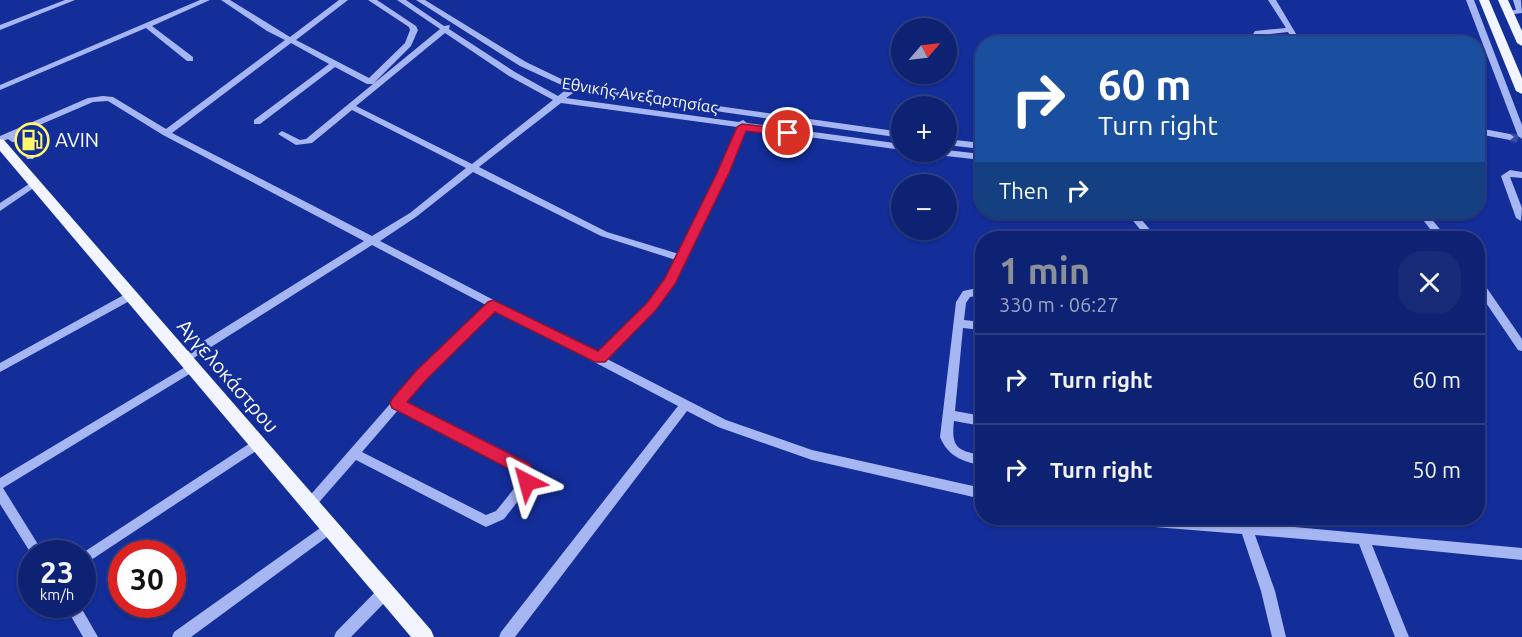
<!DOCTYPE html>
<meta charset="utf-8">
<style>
body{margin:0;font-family:Ubuntu,sans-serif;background:#172a78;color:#f1f3f6;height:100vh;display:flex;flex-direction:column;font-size:22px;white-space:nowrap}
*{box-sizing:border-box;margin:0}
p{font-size:20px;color:#9ba4c4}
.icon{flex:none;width:33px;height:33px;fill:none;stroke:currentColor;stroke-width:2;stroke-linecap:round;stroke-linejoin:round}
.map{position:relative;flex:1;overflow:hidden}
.sheet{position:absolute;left:975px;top:231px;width:510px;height:294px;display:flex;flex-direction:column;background:#0e2273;border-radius:24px;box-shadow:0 2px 4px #0004,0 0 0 2px #2e3f85}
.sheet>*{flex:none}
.hud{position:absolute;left:975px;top:36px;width:510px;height:183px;border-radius:24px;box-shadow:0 2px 4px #0004,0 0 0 2px #2e3f85;background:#1a4fa0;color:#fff;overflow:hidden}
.needle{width:39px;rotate:62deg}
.buttons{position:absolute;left:891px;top:18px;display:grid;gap:12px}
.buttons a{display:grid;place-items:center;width:66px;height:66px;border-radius:50%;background:#0e2273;box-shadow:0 2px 4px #0004,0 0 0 2px #2e3f85;font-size:30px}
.speed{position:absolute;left:18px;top:540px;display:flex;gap:12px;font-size:30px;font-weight:700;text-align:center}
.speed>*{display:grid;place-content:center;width:78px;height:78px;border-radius:50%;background:#0e2273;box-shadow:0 2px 4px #0004,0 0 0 2px #2e3f85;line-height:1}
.speed small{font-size:15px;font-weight:400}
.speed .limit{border:9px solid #d22;background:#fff;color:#111}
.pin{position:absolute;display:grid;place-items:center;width:51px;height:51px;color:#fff;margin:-26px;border:3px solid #fff;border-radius:50%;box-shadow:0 2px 6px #0007}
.me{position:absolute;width:66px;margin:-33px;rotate:321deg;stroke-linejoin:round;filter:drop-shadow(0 0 4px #0008)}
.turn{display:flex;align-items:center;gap:21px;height:126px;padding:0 24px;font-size:27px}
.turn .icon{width:78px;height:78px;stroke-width:2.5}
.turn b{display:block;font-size:42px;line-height:51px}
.then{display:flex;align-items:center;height:57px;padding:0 24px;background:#0003;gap:12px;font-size:22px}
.round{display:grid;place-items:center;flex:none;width:63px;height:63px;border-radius:24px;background:#172a78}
.overview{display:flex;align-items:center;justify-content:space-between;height:102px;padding:0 24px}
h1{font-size:36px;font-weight:600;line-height:45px;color:#8c9099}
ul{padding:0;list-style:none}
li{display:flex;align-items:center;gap:18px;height:90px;padding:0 24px;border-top:2px solid #2e3f85}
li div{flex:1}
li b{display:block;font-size:22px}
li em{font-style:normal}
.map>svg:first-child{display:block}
</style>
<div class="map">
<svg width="1522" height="637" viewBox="0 0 1522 637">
<rect width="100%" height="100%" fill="#132d99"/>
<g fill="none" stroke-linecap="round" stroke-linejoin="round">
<path stroke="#364ca8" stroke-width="8" stroke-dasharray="8 4" stroke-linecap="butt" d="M1510,137L1522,140"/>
<g fill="#a6b6f3" fill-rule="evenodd">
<path d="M65,0H75L0,30V25Z"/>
<path d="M200,0H210L152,26L193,57V61H187L146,28L0,90V85Z"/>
<path d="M221,0H230L290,37L339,0H348L296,40L369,78L405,43L410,30L409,27L368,0H377L416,26L418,30L411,46L373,84H367L335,67L260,124H254V120L329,64L291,43L172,133L372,236L410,213L466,168L352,110L312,143L296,145L278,134L282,131L300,140L306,139L440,29L397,0H406L444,26L450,25L449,29L515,72L558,96L568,88L520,66L416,0H425L526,62L576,86L902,132V138L576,91L566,98L739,122L743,120L747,123L902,144V150L745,128L727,173L675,283L655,309L607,359L726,420L812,450L982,488V499L812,460L718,427L687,411L515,637H499L501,632L678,406L495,310L426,378L405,402L529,465L534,477L533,482L504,519L486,527L482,525L356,460L314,508L310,510L306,508L304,504L306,500L418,372L486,305L372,245L189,361H181L180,358L181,355L364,241L163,135L108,101L93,102L14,136H30L40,148L33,159H27L26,157L31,148L25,141L12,142L8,139L0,142V136L88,98L103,96L113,97L166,129L285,40L267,31ZM445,33L509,76L553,100L472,164L356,106ZM561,103L737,127L719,173L679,254L607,232L479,167ZM473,172L601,236L676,260C658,297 627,325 598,354L380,241L416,217ZM399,409L520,472L521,480L496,511L486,515L362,452Z"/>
<path d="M1268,0H1276L1302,44H1295L1288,32L1260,35L1265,44H1258L1252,36L1255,31L1286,28Z"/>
<path d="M1466,0H1474L1522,125V139L1518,136Z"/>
<path d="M1513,0H1521L1522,13L1506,15V11L1516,10Z"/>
<path d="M1478,128L1510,134L1514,137L1510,140L1478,134Z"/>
<path d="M946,139L982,143V149L946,145Z"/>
<path d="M946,150L982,154V160L937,155L933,152Z"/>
<path d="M1510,170L1522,172V178L1510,177L1522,208L1521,221L1516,218L1501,176Z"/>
<path d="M35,180L40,183L38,185L0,211V203Z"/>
<path d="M1126,212H1135L1157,238H1147Z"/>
<path d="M1417,212H1426L1447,238H1437Z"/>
<path d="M1478,280L1482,281L1522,339V351L1518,350L1478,291Z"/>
<path d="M982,287V295L970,297L966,303L964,320L982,322V330L963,328L955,411L982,416V426L954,421C951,447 957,451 982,455V465C962,462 948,456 940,437L956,302L963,291Z"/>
<path d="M131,291L136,295L135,298L0,372V363Z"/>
<path d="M192,363L196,364L198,367L196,370L3,488L44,554H32V555L0,504V478Z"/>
<path d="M258,438L262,439L264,443L262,447L82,566V554H81Z"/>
<path d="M1111,518H1182L1238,522L1237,518H1249L1251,523L1522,548V560L1372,545L1409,637H1395L1359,544L1255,535L1275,591L1286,637H1272L1261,591L1242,534L1117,524L1113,522Z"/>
<path d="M330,521L335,523L336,527L335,531L191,637H172L174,632Z"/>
<path d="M385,585L390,587L392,592L390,597L351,637H334L336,632L380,587Z"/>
<path d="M64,604H79L98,637H83Z"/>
</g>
<g fill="#f2f4ff" fill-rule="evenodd">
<path d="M1479,0H1489L1522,78V94L1516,91Z"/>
<path d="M1498,0H1508L1522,31V46L1517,43Z"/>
<path d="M0,139L4,140L431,630L434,637H411L0,151Z"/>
</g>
</g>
<path fill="#e11d48" stroke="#92132f" stroke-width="1.5" d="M742,124L788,129L793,133L788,136L746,131L729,173L675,284L656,310L605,362H595L495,312L427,379L407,402L530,464L536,477L533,487L527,489L522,487L519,474L392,408L390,403L392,399L417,370L488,302L493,300L598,351L647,303L665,278L717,173L737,127Z"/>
<defs>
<g id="fuel-ring" transform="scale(1.725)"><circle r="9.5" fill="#132d99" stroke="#fff868" stroke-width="1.5"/><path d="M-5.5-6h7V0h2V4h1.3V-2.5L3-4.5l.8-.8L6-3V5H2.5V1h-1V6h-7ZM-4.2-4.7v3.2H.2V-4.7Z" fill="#fff868"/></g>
</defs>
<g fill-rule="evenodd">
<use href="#fuel-ring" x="32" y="140"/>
</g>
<g text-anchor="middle" stroke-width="5" stroke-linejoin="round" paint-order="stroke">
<g font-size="16" fill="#fff" stroke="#132d99">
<text transform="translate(640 95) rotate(9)" y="6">Εθνικής Ανεξαρτησίας</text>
</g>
<g font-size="20" fill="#fff" stroke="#132d99" text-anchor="start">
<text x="55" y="147">AVIN</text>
</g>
<g font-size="20" fill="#fff" stroke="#132d99">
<text transform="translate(228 376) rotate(49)" y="7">Αγγελοκάστρου</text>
</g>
</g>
</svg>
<div class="buttons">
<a><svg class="needle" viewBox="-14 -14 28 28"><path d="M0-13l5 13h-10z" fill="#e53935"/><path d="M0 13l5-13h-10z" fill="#9ba4c4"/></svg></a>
<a>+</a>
<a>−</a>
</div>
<div class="speed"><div>23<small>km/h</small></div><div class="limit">30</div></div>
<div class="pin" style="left:788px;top:133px;background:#d93025"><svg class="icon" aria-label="arrive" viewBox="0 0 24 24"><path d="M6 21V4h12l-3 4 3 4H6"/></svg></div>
<svg class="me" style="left:527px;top:482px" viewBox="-20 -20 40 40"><path d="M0-17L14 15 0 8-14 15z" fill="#e11d48" stroke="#fff" stroke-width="4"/></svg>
<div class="hud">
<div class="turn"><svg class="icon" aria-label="right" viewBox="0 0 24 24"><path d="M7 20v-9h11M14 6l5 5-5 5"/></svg><div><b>60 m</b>Turn right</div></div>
<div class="then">Then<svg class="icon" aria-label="right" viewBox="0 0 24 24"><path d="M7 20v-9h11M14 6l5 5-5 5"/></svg></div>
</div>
<section class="sheet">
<div class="overview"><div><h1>1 min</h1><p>330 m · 06:27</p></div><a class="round"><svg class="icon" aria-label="close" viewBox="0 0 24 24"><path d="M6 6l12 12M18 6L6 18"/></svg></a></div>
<ul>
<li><svg class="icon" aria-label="right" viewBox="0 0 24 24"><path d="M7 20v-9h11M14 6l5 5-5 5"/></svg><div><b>Turn right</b></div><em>60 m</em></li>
<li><svg class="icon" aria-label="right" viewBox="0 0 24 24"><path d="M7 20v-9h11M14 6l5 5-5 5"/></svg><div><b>Turn right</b></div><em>50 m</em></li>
</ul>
</section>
</div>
